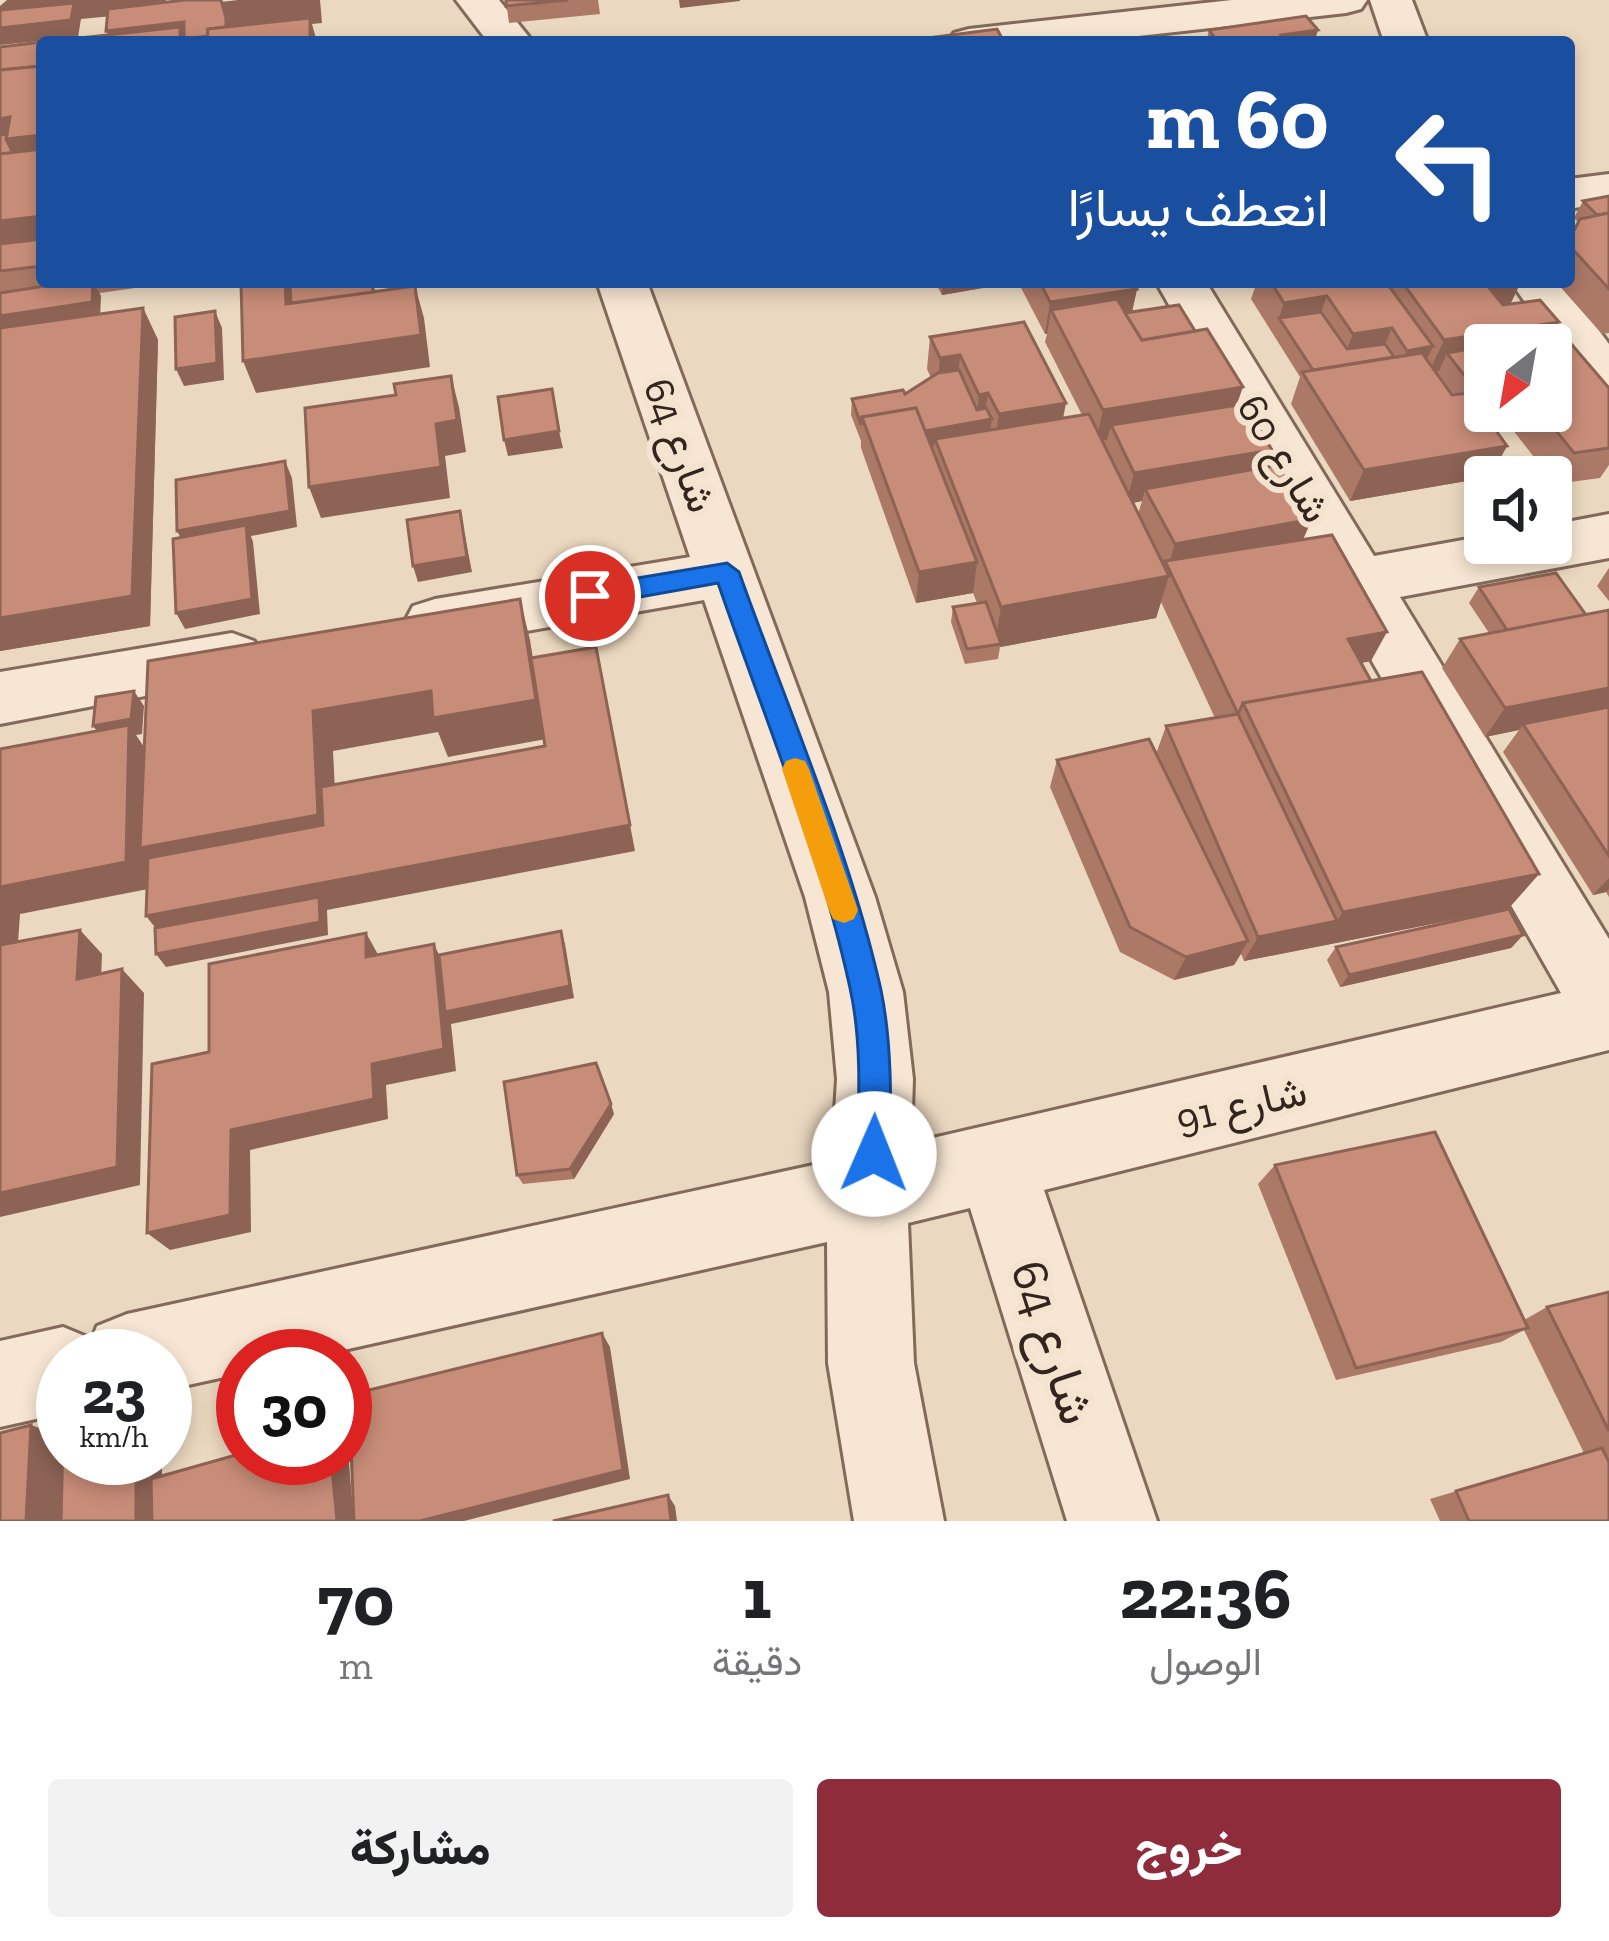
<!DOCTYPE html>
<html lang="ar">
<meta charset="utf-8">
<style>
body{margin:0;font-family:"Zilla Slab",Vazirmatn,serif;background:#f2f2f2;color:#202124;direction:rtl;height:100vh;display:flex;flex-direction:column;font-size:45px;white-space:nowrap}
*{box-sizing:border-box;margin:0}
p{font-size:39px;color:#757577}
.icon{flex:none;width:66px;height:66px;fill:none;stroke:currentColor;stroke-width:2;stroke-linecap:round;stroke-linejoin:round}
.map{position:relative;height:1521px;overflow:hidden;direction:ltr}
.drawer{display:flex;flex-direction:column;background:#fff;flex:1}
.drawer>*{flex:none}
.guide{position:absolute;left:36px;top:36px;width:1539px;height:252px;border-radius:12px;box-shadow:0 6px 18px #0003;direction:rtl;background:#1a4fa0;color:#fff;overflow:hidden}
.needle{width:78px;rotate:211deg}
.controls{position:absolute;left:1464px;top:324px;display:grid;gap:24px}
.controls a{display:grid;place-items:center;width:108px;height:108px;border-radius:12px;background:#fff;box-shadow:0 6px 18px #0003;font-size:60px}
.speed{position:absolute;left:36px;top:1329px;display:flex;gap:24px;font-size:60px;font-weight:700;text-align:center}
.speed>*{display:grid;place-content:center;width:156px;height:156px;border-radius:50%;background:#fff;box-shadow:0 6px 18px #0003;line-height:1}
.speed small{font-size:30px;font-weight:400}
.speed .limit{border:18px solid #d22;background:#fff;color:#111}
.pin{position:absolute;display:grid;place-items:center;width:102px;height:102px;color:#fff;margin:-51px;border:6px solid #fff;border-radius:50%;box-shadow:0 3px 12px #0007}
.me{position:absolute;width:132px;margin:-66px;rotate:1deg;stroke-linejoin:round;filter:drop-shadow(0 0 9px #0008)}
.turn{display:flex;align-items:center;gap:42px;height:252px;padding:0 48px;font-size:54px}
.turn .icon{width:156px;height:156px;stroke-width:2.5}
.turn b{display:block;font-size:84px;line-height:102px}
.eta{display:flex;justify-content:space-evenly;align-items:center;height:204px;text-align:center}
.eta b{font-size:72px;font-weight:800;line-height:84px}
.action{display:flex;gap:24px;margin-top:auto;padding:24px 48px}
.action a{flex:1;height:138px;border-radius:12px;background:#8f2c3c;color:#fff;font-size:48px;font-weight:800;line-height:138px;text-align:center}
.action a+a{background:#f2f2f2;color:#202124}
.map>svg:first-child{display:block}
</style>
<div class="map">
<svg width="1609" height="1521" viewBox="0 0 1609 1521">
<rect width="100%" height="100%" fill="#ebd8c0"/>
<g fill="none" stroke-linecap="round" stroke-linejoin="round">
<g stroke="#836959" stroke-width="6">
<g id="minor">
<path d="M456,0H499L533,42H488Z"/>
<path d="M1232,0H1367L1361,9L1346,13L1084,42H947L954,33L969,29Z"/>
<path d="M1370,0H1412L1428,42H1384Z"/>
<path d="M1609,174V202L1569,209V179Z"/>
<path d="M597,282H647L875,897L903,992L913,1079L911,1143L1561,993L1156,282H1206L1374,556L1485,536V543H1551V525L1609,514V558L1400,597L1609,939V1050L1044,1190L1157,1521H1067L970,1208L908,1223L914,1363L944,1521H854L828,1363L827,1242L317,1356H243V1373L165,1390V1356H63V1413L0,1427V1341L63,1327L92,1339L97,1326L127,1314L832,1161L837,1079L829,992L805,897L704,600L435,647L413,640L404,623L413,606L435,599L690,557Z"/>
<path d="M1511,282H1563L1609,344V401L1590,396Z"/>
<path d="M232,633L254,641L263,658L254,675L0,724V672Z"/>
</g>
</g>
<use href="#minor" fill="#f7e6d3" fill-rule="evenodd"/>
</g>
<g fill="#ac7967" fill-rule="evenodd">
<path d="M506,0H598L600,14L509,23Z"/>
<path d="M1209,30H1318L1314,42H1206Z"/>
<path d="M42,42V282H136L135,288L100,293V314L143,308L158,340L150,626L0,651V47Z"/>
<path d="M1609,196V333L1602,334L1556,282H1569V240L1578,222L1574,218L1583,201Z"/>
<path d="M935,282H994V286L942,295Z"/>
<path d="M1018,282H1133L1137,289L1132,312L1237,405L1272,450L1266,468L1303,539L1371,661L1361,663L1371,681L1539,874L1508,909L1244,961L1241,954L1234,965L1174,980L1120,952L1050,787L1057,760L1156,754L1166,726L1215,718L1161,602L1156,618L1000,647L998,659L965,664L951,622L953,607L977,603L973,593L916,603L861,448V441L851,415L852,399L905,394L931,378L927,369L930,337L1063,418L1082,415L1045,342L1047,334H1045ZM1142,501L1138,514L1133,503Z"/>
<path d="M1257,282H1521L1510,304L1553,333L1609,388V465L1600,478L1555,484L1498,411H1551L1485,345V411H1487L1482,412L1507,446L1490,477L1350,501L1291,404L1300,377L1251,299Z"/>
<path d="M1609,568V601L1597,586Z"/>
<path d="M1479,587L1586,615L1609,610V897L1606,892L1593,895L1503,752L1519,730L1485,737L1442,668L1460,639L1489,633L1469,603Z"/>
<path d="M1523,935L1511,948L1340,987L1327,960L1336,947Z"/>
<path d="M614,1114L574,1179L523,1184L517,1175Z"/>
<path d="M1275,1165L1524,1320L1547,1307L1609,1292V1521H1440L1430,1499L1584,1453L1524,1330L1501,1342L1336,1380L1258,1184Z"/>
</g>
<g fill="#8c6354">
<path d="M7,0H166L165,11L81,19L78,37L0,45V6Z"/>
<path d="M238,0H320L322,23L312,24L317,42H111L106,31L221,2Z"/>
<path d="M679,0H740V1L680,8Z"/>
<path d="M1318,30L1314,42H1279L1281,35Z"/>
<path d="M10,117L42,135V169L0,153V119Z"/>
<path d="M42,216V250L0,256V221Z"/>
<path d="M93,282L101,296L100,319L0,335V316Z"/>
<path d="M285,282H289L296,303L372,282L376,292L286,304Z"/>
<path d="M943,282H994V286L942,295Z"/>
<path d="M1498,282H1521L1507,311L1486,284Z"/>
<path d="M415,286L424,318L430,367L256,393L243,361Z"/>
<path d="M1137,289L1130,321L1051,310L1047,334H1045L1050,302Z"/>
<path d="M1327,296L1315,328L1279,318L1284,303Z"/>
<path d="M143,308L158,340L150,626L0,651V618Z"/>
<path d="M215,311L222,328L224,380L184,386L176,369Z"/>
<path d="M1559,322L1546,345L1447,353L1439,371L1429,372L1444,340Z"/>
<path d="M1392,328L1378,360L1340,366L1353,334Z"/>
<path d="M1433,346L1418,378L1400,366L1407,351Z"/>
<path d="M960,355L957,387L937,390L940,358Z"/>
<path d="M451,376L459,407L466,452L445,456L450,498L321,518L309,487Z"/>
<path d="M1243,387L1232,418L1111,425L1107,440L1096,441L1103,410Z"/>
<path d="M988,393L984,421L992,419L989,436L935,439L934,446L917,449L919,432L976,422L979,395Z"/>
<path d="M1066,403L1060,434L994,446L999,414Z"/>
<path d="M559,431L563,448L508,456L504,440Z"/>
<path d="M1507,446L1490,477L1350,501L1364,470Z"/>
<path d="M1272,450L1260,482L1145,489L1142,501L1126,504L1134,473Z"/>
<path d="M285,461L292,478L297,527L251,536L253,542L260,614L185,629L176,613L186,548L177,531Z"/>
<path d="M460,511L472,572L418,582L413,566Z"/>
<path d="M1312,519L1299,549L1168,566L1175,544Z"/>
<path d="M977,562L973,593L916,603L919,572Z"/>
<path d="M1169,576L1156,618L1000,647L1001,644H995L1001,607Z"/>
<path d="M520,599L530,640L546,739L448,757L438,732L333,751L338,852L20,914L16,971L0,956V887L104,740L93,726L134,691L144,706L142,734L136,735L148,753L313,711Z"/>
<path d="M1387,632L1371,661L1333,668L1348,639Z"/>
<path d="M596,647L635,851L327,910L328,935L166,967L156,954L166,941L146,916L630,825Z"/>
<path d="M1609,688V712L1523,724L1519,730L1485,737L1505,708Z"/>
<path d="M1539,874L1508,909L1244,961L1258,937L1337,921L1343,912Z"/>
<path d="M1609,878V889L1606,892L1593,895Z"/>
<path d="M80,930L102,954L100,1002L77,979Z"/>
<path d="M561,931L565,944L574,998L451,1024L456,1071L386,1085L388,1119L250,1150L251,1232L170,1250L147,1233L231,1130L372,1064L434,944L445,968Z"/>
<path d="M366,933L380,958L366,957Z"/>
<path d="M1523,935L1511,948L1340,987L1349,975Z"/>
<path d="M1248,941L1234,965L1174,980L1186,957Z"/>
<path d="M122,969L144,993L140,1185L0,1217V1193Z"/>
<path d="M611,1104L614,1114L574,1179L570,1169Z"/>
<path d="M602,1333L610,1347L630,1479L464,1521H420Z"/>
<path d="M31,1425L63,1437L68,1521H26Z"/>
<path d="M345,1439L347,1441L354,1521H337L331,1458H345Z"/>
<rect x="136" y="1458" width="26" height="63"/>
<path d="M668,1495L675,1506L677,1521H671Z"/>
</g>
<g fill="#c88d78" stroke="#8c6354" stroke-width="3">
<path d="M185,0H221L226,18V27L208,29V36L184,39V22L106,31L108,9Z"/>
<path d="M506,0H568L506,6Z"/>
<path d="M74,3L71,20L0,28V10Z"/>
<path d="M1306,16L1318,30L1281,35L1287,42H1218L1209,30Z"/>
<path d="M310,18V42H207L208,29Z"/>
<path d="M180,27V42H44Z"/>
<path d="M997,29L1004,42L904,41Z"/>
<path d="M42,42V66L0,70V47Z"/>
<path d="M42,66V135L6,139L10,117L0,119V70Z"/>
<path d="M7,134L6,139L13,153L0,154V135Z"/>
<path d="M42,149V216L0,221V154Z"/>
<path d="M1609,196V213L1597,215L1583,201Z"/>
<path d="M1609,213V289L1569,245V240L1580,219Z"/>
<path d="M42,239V266L0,271V244Z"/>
<path d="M71,282H93L92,302L0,316V293Z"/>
<path d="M241,282H285L286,304L415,286L421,335L243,361Z"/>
<path d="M318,282H372L373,292L291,303L290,286Z"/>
<path d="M1040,282H1133L1137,289L1050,302Z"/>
<path d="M1271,282H1386L1433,346L1407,351L1392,328L1353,334L1327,296L1284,303Z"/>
<path d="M1402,282H1498L1486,284L1503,305L1540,300L1559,322L1444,340Z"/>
<path d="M1117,299L1142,340L1207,329L1243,387L1103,410L1051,310Z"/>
<path d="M1179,305L1195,331L1142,340L1125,313Z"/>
<path d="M143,308L132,596L0,618V328Z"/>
<path d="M215,311L217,363L176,369L175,317Z"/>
<path d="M1321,312L1347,349L1385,344L1394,357L1313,370L1279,318Z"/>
<path d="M1024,322L1066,403L999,414L988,393L979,395L960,355L940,358L930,337Z"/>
<path d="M1561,332L1609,388V448L1574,453L1540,411H1551V345H1490Z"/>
<path d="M1485,346V381L1470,383L1447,353Z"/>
<path d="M1422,353L1452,395L1469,393L1507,446L1364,470L1302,372Z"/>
<path d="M959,370L977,410L986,408L992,419L925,431L916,408L862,417L861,425L852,399L903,390L905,394L938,373Z"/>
<path d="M451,376L457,420L436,424L441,467L309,487L305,408L396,395L394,384Z"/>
<path d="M552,389L559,431L504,440L498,397Z"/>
<path d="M1244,404L1272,450L1134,473L1111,425Z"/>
<path d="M916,408L977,562L919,572L862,417Z"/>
<path d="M1089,414L1169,576L1001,607L935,439Z"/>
<path d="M285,461L290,511L177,531L176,480Z"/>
<path d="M1278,465L1312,519L1175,544L1145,489Z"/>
<path d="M460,511L467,557L413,566L407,520Z"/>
<path d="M246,525L252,599L176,613L173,539Z"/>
<path d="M1332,535L1387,632L1348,639L1371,681L1243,703L1238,714L1165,561Z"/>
<path d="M1556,573L1586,615L1507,630L1479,587Z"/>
<path d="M520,599L536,700L433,718L431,691L313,711L318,815L140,848L148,661Z"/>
<path d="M986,602L1001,644L967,649L953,607Z"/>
<path d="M1609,610V688L1505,708L1460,639Z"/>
<path d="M596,647L630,825L146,916L148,858L323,825L321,787L545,746L531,658Z"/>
<path d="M1422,672L1539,874L1343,912L1243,703Z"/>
<path d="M134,691L131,719L93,726L96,697Z"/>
<path d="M1609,707V856L1523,724Z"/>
<path d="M1238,714L1337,921L1258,937L1166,726Z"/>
<path d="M129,725L126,862L0,887V749Z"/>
<path d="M1149,739L1248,941L1186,957L1130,927L1057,760Z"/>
<path d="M319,897L320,922L156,954L155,928Z"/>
<path d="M1509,909L1523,935L1349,975L1336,947Z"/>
<path d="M80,930L77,979L122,969L117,1167L0,1193V945Z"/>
<path d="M561,931L570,986L445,1012L439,955Z"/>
<path d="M366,933V957L434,944L444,1049L372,1064L374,1099L231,1130L230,1215L147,1233L152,1064L209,1052V964Z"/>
<path d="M596,1063L611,1104L570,1169L517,1175L504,1082Z"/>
<path d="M1435,1132L1528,1328L1356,1368L1275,1165Z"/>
<path d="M1609,1292V1431L1547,1307Z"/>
<path d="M602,1333L623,1470L420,1521H354L349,1395Z"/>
<path d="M31,1425L26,1521H0V1433Z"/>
<path d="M63,1440V1458H136V1521H61Z"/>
<path d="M1602,1448L1609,1462V1521H1469L1456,1491Z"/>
<path d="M243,1453V1458H331L337,1521H152L151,1479Z"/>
<path d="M668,1495L671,1521H553Z"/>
</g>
<path fill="#1a73e8" stroke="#114b97" stroke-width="3" d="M727,563L739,572C787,707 850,851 881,990C892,1044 891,1100 890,1154L885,1166L874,1170L862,1166L857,1154C859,1100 862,1042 850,988C820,850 764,717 718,583L590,606L578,596L590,586Z"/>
<path fill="#f59e0b" d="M795,758L805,761L809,769L858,910L854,919L844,923L833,919L829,910L782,769L786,761Z"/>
<g text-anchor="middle" stroke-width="12" stroke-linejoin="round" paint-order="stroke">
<g font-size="42" fill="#33241d" stroke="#f3e3cf">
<text transform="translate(681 445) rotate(70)" y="15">شارع 64</text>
<text transform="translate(1285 458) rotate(59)" y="15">شارع 60</text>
<text transform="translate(1241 1104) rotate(-13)" y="15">شارع 91</text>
</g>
<g font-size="51" fill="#33241d" stroke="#f3e3cf">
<text transform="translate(1054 1342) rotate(72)" y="18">شارع 64</text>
</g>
</g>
</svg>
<div class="controls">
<a><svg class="needle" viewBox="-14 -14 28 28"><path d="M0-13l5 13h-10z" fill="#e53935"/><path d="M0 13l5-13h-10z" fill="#757577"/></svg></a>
<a><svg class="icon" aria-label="sound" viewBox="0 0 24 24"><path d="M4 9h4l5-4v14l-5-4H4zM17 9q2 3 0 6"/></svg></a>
</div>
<div class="speed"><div>23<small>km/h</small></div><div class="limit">30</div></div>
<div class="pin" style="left:590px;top:596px;background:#d93025"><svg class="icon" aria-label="arrive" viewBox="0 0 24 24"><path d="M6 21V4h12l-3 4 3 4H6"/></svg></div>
<svg class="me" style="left:874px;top:1154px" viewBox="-20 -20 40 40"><circle r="19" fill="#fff"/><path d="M0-13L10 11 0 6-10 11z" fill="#1a73e8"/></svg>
<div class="guide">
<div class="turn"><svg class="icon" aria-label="left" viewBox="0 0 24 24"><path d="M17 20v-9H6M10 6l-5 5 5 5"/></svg><div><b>60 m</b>انعطف يسارًا</div></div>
</div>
</div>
<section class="drawer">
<div class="eta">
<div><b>22:36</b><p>الوصول</p></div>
<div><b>1</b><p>دقيقة</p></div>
<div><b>70</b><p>m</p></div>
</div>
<div class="action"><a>خروج</a><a>مشاركة</a></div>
</section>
